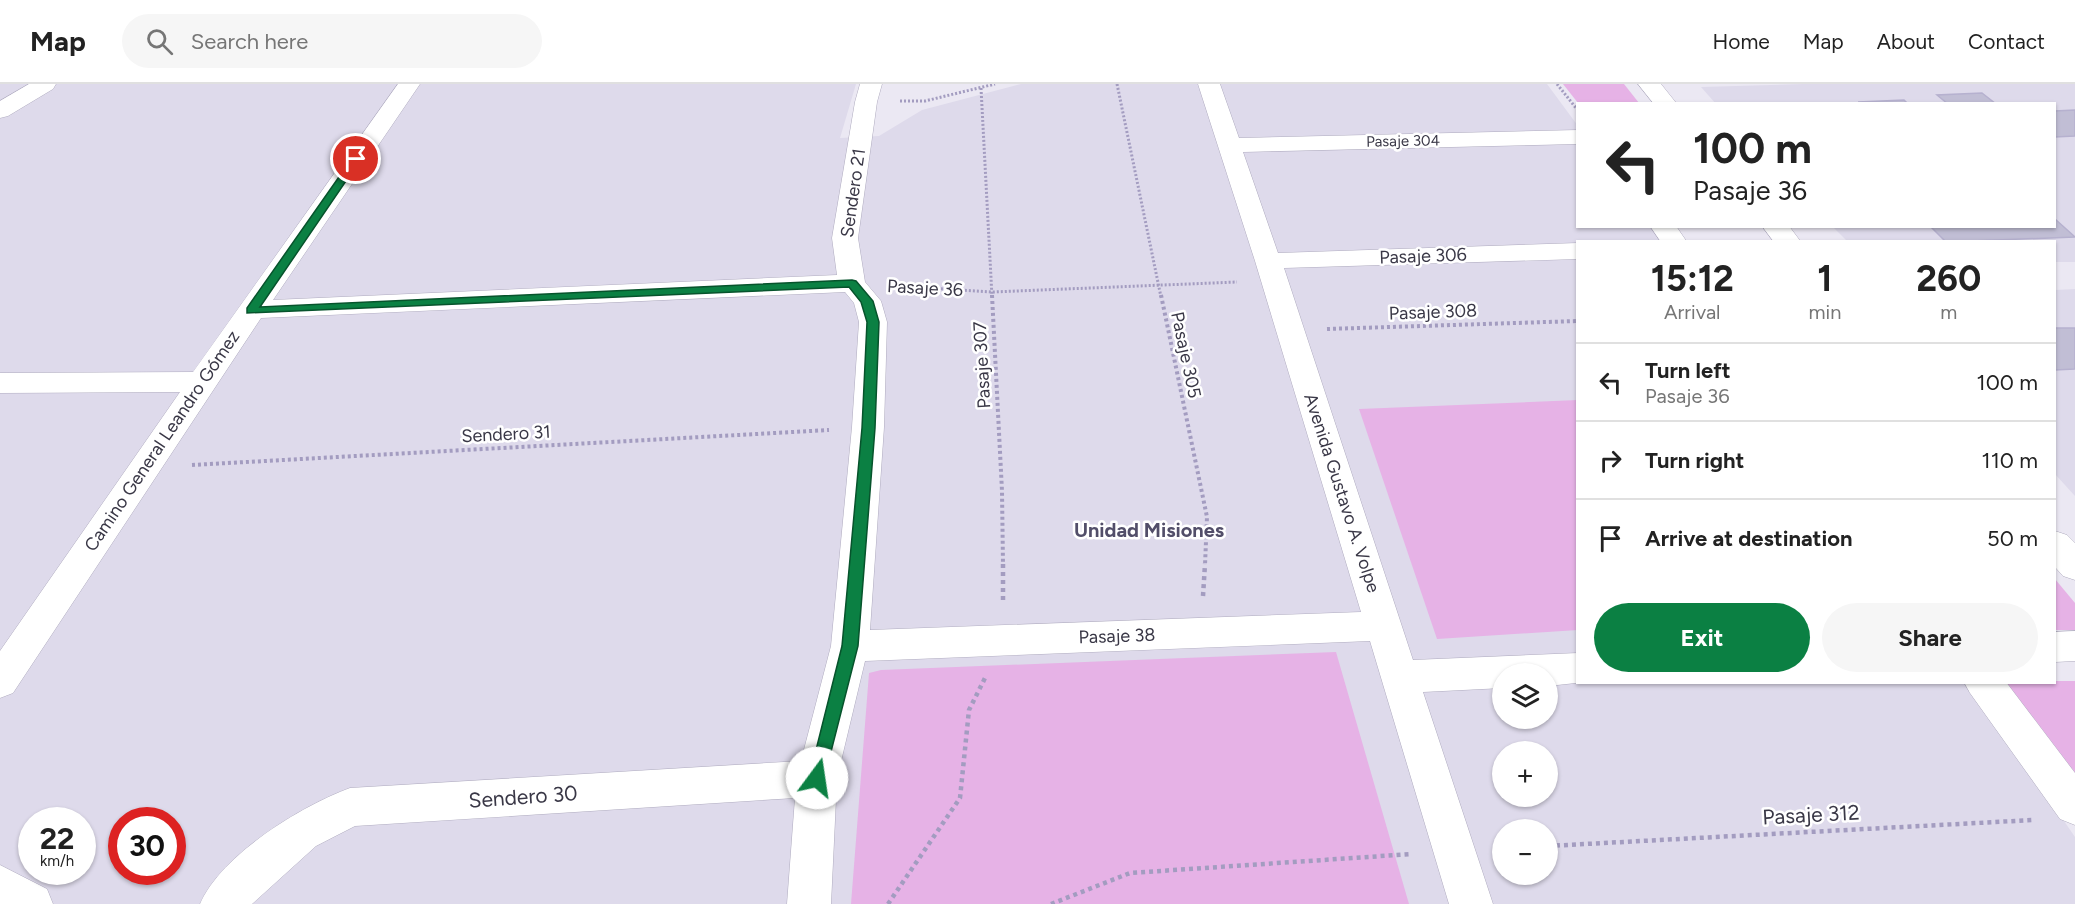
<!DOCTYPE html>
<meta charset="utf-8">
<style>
body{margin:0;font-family:Figtree,sans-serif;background:#f6f6f6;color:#222;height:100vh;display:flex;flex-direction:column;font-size:22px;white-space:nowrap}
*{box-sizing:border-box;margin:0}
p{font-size:20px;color:#767676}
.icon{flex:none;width:33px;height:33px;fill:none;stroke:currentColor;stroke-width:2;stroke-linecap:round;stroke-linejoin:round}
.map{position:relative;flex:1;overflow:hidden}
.sheet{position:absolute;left:1576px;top:156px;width:480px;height:444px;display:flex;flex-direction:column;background:#fff;border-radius:0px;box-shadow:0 2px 4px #0004}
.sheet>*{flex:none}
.guide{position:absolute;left:1576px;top:18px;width:480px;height:126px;border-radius:0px;box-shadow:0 2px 4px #0004;background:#fff;color:#222;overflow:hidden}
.tools{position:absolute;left:1492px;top:579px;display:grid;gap:12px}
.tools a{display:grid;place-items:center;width:66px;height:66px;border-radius:50%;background:#fff;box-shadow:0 2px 4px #0004;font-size:30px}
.speed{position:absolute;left:18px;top:723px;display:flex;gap:12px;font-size:30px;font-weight:700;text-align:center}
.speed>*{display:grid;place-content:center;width:78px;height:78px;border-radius:50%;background:#fff;box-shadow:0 2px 4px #0004;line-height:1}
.speed small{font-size:15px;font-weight:400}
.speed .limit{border:9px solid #d22;background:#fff;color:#111}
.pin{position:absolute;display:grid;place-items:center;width:51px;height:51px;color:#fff;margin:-26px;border:3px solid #fff;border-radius:50%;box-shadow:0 2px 6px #0007}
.me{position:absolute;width:66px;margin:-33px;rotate:14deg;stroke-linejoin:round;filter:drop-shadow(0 0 4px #0008)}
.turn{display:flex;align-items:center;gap:21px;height:126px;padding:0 18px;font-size:27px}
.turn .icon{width:78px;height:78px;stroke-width:2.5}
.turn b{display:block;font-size:42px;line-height:51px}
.eta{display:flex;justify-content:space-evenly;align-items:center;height:102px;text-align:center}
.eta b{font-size:36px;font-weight:700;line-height:42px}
.primary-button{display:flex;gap:12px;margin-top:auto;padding:12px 18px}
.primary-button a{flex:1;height:69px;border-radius:36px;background:#0b8043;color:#fff;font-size:24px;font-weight:700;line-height:69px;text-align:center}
.primary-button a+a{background:#f6f6f6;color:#222}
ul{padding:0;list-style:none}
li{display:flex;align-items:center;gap:18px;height:78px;padding:0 18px;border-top:2px solid #e0e0e0}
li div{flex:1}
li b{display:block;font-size:22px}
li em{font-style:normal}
header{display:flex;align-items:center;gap:36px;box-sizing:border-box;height:84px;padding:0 30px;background:#fff;border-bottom:2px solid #e0e0e0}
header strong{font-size:28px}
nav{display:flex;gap:33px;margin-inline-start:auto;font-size:21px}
.search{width:420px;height:54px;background:#f6f6f6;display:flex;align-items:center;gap:15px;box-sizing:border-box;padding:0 21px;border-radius:33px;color:#767676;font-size:22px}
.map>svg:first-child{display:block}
</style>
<header>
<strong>Map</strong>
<div class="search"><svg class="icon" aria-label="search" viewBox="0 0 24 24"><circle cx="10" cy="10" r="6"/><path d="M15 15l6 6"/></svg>Search here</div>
<nav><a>Home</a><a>Map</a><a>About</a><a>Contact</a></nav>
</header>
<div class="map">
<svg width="2075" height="820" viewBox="0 0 2075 820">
<rect width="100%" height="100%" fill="#ebe8f3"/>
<g fill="#dedaeb" fill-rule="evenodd">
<path d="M0,0H856L840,54L879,52L922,26L1021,0H1547L1578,42V142L1652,143L1663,157L1578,158V598L1969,599L2075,753V820H0ZM1503,590H1548V634H1503ZM1503,668H1548V712H1503ZM32,736H82V788H32ZM122,736H172V788H122ZM1503,746H1548V790H1503Z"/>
<path d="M1803,0H2075V178H2055V158L1847,157L1833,143L2055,142V20H1716L1701,3Z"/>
<path d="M2075,205V412L2055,390V206Z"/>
</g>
<g fill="#e6b2e6">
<path d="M1563,0H1624L1639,19H1578Z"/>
<path d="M1578,316V546L1437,555L1359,325Z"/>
<path d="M2055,495L2075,519V546H2055Z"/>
<path d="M1336,568L1409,820H851L869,589L881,586Z"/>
<path d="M2055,597H2075V694L2004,600Z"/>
</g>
<g fill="#c1bed5" stroke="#b6b1cf" stroke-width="1.5">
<path d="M1982,9L1996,20H1948L1937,11Z"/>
<path d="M1904,16L1908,20L1858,18Z"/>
<path d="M2075,26V52L2055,53V27Z"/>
<path d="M2055,135L2075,153L1946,158L1930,142H2055Z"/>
<path d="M2055,244H2075V285L2055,286Z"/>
</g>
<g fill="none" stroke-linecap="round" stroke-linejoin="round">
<g stroke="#afabbf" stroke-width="1">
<g id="minor">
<path d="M29,0H56L53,5L8,32L0,34V17Z"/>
<path d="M398,0H420L273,216L837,191L832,154L855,18L860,0H882L877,18L858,154L865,198L881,217L887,238L884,343L870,546L1361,528L1255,177L1198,0H1220L1239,54L1578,46V60L1243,68L1278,169L1578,159V175L1284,184L1413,576L1578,569V598H1585L1548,602V590H1503V604L1423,608L1493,820H1449L1370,557L865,577L837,694L831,820H787L795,714L355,742L316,762L252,820H200C221,771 301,722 350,704L801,677L831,562L852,343L859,238L854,219L845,208L261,234L13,609L0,614V567L180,308L0,309V289L193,288Z"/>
<path d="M1650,142H1676L1687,158H1661Z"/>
<path d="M2075,547V577L2055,578V548Z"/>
<path d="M1964,598H2006L2075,689V741L2060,735L1970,609Z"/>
<path d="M0,781L47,805L53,820H0Z"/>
</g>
</g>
<g stroke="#afabbf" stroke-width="1">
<g id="tertiary">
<path d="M1638,0H1661L1677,20H1654Z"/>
<path d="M1762,142H1789L1801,158H1774Z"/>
<path d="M2055,447L2067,451L2075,459V496L2063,492L2055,483Z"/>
</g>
</g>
<g stroke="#a39cc0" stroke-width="3" stroke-dasharray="2 2" stroke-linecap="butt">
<path d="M1117,0L1161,213"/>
<path d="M1557,0L1576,24"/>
<path d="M981,4L992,213"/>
<path d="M900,17H925L995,0"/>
<path d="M897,202L992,208L1237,198"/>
</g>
<g stroke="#a39cc0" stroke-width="4" stroke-dasharray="3 3" stroke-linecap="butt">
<path d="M992,211L1002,407L1003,481"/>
<path d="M1161,211L1207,433L1205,481"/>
<path d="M1327,245L1578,237"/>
<path d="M192,381L829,346"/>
</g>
<g stroke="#a39cc0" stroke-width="4.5" stroke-dasharray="4 4" stroke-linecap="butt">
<path d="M1003,480V518"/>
<path d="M1203,512L1205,480"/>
<path d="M1548,762L2033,736"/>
<path d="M888,820L960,714L969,626L985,594"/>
<path d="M1051,820L1130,789L1412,770"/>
</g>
<use href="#minor" fill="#fff" fill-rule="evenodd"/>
<use href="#tertiary" fill="#fff" fill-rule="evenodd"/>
</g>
<path fill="#0b8043" stroke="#07532c" stroke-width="1.5" d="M356,72L361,75L260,223L852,196L856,197L873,217L879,238L875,344L858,562L823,699L817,701L811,699L809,694L842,562L862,344L867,238L861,218L849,203L247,229V224L353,73Z"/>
<g text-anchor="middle" stroke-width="5" stroke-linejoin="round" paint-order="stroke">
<g font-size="15" fill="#393746" stroke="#fff">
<text transform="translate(1403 57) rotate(-1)" y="5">Pasaje 304</text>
</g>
<g font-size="18" fill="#393746" stroke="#fff">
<text transform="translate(853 109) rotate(-82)" y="6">Sendero 21</text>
<text transform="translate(1423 172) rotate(-2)" y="6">Pasaje 306</text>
<text transform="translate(925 204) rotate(3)" y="6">Pasaje 36</text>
<text transform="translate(1433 228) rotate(-2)" y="6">Pasaje 308</text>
<text transform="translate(1186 271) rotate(78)" y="6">Pasaje 305</text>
<text transform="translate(982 281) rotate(-93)" y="6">Pasaje 307</text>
<text transform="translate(506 350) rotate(-3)" y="6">Sendero 31</text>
<text transform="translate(162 357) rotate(-56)" y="6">Camino General Leandro Gómez</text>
<text transform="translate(1342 409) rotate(72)" y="6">Avenida Gustavo A. Volpe</text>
<text transform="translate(1117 552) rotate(-2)" y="6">Pasaje 38</text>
</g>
<g font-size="20" font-weight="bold" fill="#524e69" stroke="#fff">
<text x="1149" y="453">Unidad Misiones</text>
</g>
<g font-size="21" fill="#393746" stroke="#fff">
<text transform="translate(523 713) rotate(-4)" y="7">Sendero 30</text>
<text transform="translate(1811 731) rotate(-3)" y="7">Pasaje 312</text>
</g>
</g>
</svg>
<div class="tools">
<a><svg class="icon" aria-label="layers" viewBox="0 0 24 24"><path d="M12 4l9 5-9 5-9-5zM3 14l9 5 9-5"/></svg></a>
<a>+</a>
<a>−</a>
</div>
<div class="speed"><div>22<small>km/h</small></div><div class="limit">30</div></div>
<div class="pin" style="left:356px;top:75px;background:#d93025"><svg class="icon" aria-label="arrive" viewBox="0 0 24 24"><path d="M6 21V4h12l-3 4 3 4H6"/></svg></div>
<svg class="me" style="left:817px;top:694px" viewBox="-20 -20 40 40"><circle r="19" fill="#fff"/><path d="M0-13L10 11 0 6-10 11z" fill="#0b8043"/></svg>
<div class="guide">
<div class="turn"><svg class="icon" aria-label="left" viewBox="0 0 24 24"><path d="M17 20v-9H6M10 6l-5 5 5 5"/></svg><div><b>100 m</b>Pasaje 36</div></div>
</div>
<section class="sheet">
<div class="eta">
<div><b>15:12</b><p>Arrival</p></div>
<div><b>1</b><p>min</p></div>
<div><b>260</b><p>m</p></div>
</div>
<ul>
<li><svg class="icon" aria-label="left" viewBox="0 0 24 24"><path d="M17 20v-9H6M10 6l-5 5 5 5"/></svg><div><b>Turn left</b><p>Pasaje 36</p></div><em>100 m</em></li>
<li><svg class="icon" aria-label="right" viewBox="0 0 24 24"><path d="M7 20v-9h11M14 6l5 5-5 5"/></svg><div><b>Turn right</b></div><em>110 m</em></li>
<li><svg class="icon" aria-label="arrive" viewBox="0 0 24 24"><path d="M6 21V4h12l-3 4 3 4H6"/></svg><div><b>Arrive at destination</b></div><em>50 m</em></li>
</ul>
<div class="primary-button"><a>Exit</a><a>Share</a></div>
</section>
</div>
